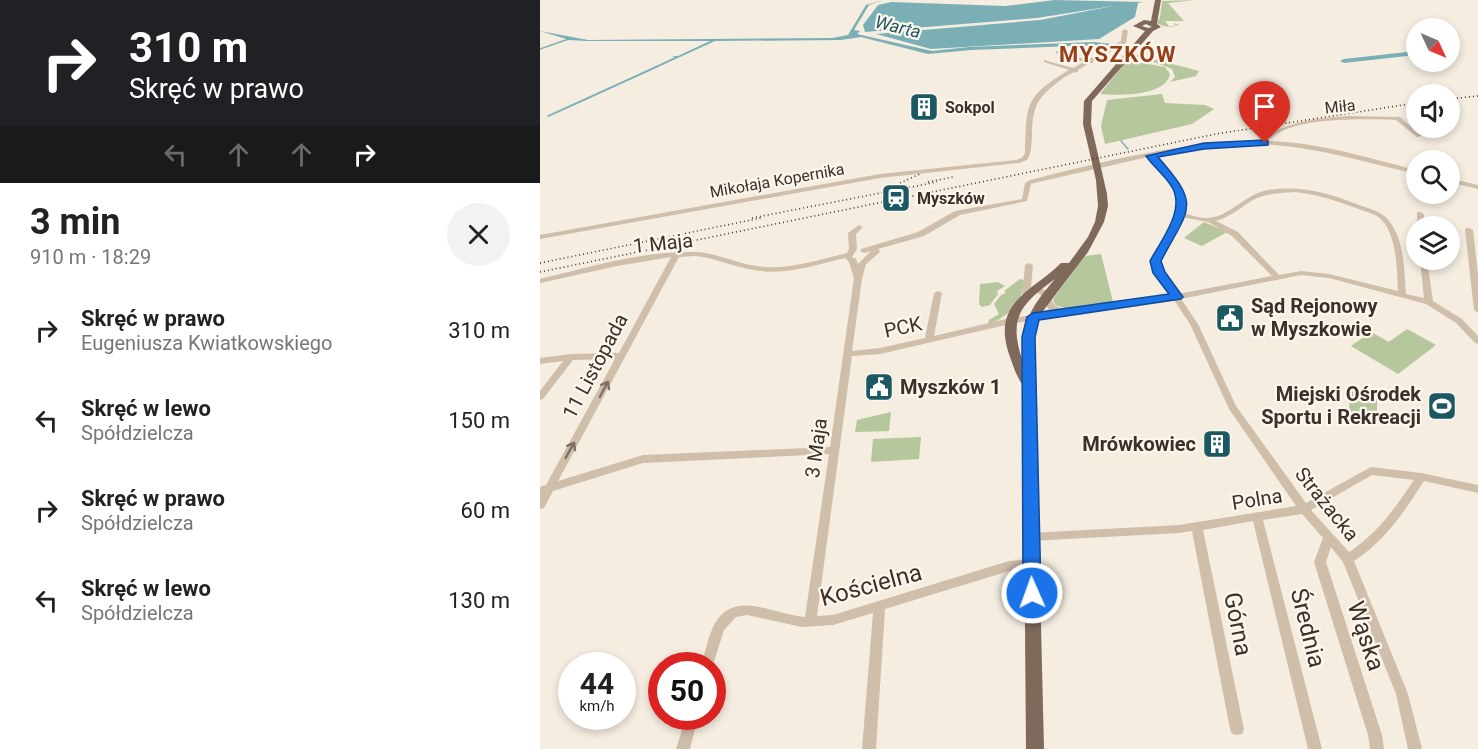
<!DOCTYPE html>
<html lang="pl">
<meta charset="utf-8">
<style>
body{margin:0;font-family:Roboto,sans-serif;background:#f2f2f2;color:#222;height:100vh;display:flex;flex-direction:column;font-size:22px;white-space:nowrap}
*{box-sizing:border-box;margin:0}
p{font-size:20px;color:#767676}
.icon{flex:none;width:33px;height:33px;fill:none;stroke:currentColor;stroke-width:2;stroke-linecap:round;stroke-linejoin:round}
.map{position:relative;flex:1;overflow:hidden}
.panel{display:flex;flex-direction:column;background:#fff;width:540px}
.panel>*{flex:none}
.banner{background:#202124;color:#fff;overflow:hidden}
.needle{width:39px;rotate:134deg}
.fabs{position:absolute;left:866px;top:18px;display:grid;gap:12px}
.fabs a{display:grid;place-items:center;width:54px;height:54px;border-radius:50%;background:#fff;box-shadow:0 3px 9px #0003;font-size:30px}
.speed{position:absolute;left:18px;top:652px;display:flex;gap:12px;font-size:30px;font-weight:700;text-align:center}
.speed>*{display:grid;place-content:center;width:78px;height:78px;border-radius:50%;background:#fff;box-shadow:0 3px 9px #0003;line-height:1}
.speed small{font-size:15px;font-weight:400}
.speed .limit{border:9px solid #d22;background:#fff;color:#111}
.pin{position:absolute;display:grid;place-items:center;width:51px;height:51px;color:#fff;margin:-62px -26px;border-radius:50% 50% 50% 0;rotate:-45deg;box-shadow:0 0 6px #0007}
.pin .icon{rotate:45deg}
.me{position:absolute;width:66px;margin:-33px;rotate:358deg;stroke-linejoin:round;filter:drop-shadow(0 0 4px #0008)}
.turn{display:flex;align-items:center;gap:21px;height:126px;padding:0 30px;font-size:27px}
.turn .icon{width:78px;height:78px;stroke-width:2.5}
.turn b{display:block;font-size:42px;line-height:51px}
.lanes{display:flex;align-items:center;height:57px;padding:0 30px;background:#0003;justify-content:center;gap:30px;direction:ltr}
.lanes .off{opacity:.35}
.round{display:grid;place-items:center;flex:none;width:63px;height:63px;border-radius:32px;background:#f2f2f2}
.overview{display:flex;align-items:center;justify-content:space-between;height:102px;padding:0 30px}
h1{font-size:36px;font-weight:700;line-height:45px}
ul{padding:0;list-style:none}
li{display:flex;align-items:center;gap:18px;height:90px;padding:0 30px}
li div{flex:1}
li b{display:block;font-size:22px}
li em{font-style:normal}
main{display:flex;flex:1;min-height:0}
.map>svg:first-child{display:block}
</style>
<main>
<section class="panel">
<div class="banner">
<div class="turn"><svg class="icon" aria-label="right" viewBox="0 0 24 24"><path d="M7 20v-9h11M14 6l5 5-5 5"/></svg><div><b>310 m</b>Skręć w prawo</div></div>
<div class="lanes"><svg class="icon off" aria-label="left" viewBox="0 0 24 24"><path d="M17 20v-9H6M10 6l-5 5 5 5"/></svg><svg class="icon off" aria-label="ahead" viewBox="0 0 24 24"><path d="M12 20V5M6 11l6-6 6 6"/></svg><svg class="icon off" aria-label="ahead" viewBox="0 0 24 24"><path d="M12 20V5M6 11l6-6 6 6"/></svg><svg class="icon" aria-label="right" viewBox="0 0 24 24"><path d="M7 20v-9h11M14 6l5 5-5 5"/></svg></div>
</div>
<div class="overview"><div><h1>3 min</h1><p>910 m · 18:29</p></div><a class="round"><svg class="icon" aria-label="close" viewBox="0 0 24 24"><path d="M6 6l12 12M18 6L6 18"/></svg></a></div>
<ul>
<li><svg class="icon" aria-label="right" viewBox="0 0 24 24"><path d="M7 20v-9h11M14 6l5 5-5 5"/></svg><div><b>Skręć w prawo</b><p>Eugeniusza Kwiatkowskiego</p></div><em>310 m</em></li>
<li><svg class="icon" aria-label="left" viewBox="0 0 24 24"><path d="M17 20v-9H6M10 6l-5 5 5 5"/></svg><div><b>Skręć w lewo</b><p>Spółdzielcza</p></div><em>150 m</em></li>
<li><svg class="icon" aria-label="right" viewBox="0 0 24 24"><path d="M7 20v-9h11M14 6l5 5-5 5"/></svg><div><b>Skręć w prawo</b><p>Spółdzielcza</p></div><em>60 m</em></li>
<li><svg class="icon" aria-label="left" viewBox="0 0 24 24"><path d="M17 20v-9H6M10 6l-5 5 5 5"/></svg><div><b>Skręć w lewo</b><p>Spółdzielcza</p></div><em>130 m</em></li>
</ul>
</section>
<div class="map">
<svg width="938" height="749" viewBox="0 0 938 749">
<rect width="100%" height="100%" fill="#f5ede0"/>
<g fill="#b6c69d">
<path d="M656,0L628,3L644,21H625L629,26H635L634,23L639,25C631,28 623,27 617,23L620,17L622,1Z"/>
<path d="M594,54L659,71L656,76L630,82L635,77L632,69L609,60H587Z"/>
<path d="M597,62L625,67L630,74C626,96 579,96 560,94L584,64Z"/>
<path d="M622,94L625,103L665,105L674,109L652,124L565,144L561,126L567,100Z"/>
<path d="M664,222L687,232L662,246L644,238Z"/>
<path d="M561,254L573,302L528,309L515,305L513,299L545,256Z"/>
<path d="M480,279L484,280C484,300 468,318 448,324L449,320L459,314L454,304L461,295L466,293L464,291Z"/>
<path d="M458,282L465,286L457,291L458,294L450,305L442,307L439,304L440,284Z"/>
<path d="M867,329L896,345L858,374L811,346L831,332L849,342Z"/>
<path d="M810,391L837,397V418L809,412Z"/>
<path d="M351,412L349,431L315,432L317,420Z"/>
<path d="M381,437L379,459L331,462L333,439Z"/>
</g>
<g fill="#7bafb6">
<path d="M343,0L329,5L314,30L320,31L317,34L392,51L429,47L554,42L573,44L567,47L557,45L431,50L388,54L321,37L301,40L175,41L0,121L135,57L132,56H138L170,41H47L29,40L21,42L26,39L0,31L48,40L292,38L308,35L326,5Z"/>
<path d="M515,0L603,2L598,3L595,17L559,39L391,49L336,34L500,20L573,6L497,18L325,32L323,25L338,5L351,2L465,6Z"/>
</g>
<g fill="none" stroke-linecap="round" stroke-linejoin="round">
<g stroke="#7bafb6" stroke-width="1.5">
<path d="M0,49L23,41"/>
<path d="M8,116L118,66"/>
<path d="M581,141L588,149"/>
</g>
<path fill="#7bafb6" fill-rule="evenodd" d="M876,51V55L804,63L800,61L804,59Z"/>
<g fill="#cfbeaa" fill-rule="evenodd">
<path d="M585,29L588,31L586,43L563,56L572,57L579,63V65H575C569,60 561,57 553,61V63H550L538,70V72C530,72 523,78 517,83C495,99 492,111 492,137C491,146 492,152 487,160L479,163L340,178L0,239V235L340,174L476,160L482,158L485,153C487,104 484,97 529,70L504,62V60L533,68L544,62L516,53V51L548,60L581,41L582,31Z"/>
<path d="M808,116L860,117L882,136L877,137L856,120C824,119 750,116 728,141C778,142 828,158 876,170V174C829,163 783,149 735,145C695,142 654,149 614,156L640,185L646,199L644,213C651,215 659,218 666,218C686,219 704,196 724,191C757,184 789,193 819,205C831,209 843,212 850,222C865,243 864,270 866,294L884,298L880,260H887L893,301L922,319L938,336V344L935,343L916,323L886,304L789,278L761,275L641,299L658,324L696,406L766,503L831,467L881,473L938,485V493L884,481C864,512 845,541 814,561L868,694L882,749H868L856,694L803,562L791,547L786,562L842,735L844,749H830L828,735L774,562L783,538L762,514L723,520L782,749H768L713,521L663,530L704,729L702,734L697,735L692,734L690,729L652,531L639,533L490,541L486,540L485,537L486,534L490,533L639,525L756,506L689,409L650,324L634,300L470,324L340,354L312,356L277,616L293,615L469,561L491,559L495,561L497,564L495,567L469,571L345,609L336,749H322L333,613L293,625L262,627L207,615L196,617L184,630L172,668V666H161C165,653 168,637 174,625C194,588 234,615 265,617L289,454L103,463L13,491L4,508L0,509V487L6,485L75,359L33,360L3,399L0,400V391L23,361L0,364V358L31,354L79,353L131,257L77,266L0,283V279C50,267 102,251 154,252C175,252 195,263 216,266C247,271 277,260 307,253L309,249L308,233L319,225L323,227L316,234L317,249L312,257L316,259L318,264L331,251L324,253L320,251L321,249L378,232L415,211L482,199L485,183L490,180C566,161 643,141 722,141L723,138C749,121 778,118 808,116ZM608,157L634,186L640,199L636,214L614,254L612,267L631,295L528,310L515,306L506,290L491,287L493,265L489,263L485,265L482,296L483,298H489L491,291L500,294L509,310L516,312L470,318L394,336L402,293L398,291L394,293L385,338L340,348L312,351L322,279L326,264L339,253L340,251L338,249L384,236L420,215L487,201L491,184L494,183ZM755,192C774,194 792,199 810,206C818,209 829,212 837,216C857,229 857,270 858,291L789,274L761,271L739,275L698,232L676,221C690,217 701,207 713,200C726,193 741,193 755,192ZM642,217L668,222L692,236L732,276L638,294L620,267L622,254ZM155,256C175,258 194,267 214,270C245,276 275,265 305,258L309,262L314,278L290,447L103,455L18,481L139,257ZM832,475L874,480C855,508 837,534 809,552L771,510Z"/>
<path d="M909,178L938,185V189L909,182Z"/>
<path d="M877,212H880L884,214V226H877Z"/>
<path d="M926,228H929L933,230L938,275V313L934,310L925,230Z"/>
<path d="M146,717H158L150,749H136Z"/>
</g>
<path fill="#7f695a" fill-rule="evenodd" d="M615,0H621L617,24L621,27L613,31L552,101L551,124L567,194L568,206L564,222L548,252L500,315L494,337L504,749H486L483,385C476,377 472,362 468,351C453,301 493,291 521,263H529L548,237L555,222L558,206L556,180L543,124L544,101L605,31L593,26L604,20L611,21ZM606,24L612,27L608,28L602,26ZM515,279C491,307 482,321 482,359C468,317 482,303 515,279Z"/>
<g stroke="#3c312a" stroke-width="1.5" stroke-dasharray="1 3" stroke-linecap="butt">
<path d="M909,99L938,96"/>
<path d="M388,182L413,177"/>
<path d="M360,183L380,174"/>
<path d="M212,218L397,182"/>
<path d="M0,263L221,218"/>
<path d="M0,272L676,134L876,103"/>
</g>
</g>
<defs><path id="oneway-shaft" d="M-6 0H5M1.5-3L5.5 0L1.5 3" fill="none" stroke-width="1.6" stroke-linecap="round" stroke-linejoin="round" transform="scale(1.5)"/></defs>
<g stroke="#7e7064">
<use href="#oneway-shaft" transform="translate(64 389) rotate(-62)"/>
<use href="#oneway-shaft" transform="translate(30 450) rotate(-61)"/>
</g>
<path fill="#1a73e8" stroke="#114b97" stroke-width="1.5" d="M725,140L728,141V145L664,149L618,157C662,207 649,207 621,261L625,272L643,297L641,299L499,320L495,337L501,593L498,598L492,600L486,598L483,593L482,337L487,317L493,313L629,294L613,273L610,261C621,240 648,208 630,184C623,174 613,166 606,156L664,143Z"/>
<defs>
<g id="building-square" transform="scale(1.5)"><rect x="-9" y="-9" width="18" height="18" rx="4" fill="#1b5862" stroke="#fcf6ed"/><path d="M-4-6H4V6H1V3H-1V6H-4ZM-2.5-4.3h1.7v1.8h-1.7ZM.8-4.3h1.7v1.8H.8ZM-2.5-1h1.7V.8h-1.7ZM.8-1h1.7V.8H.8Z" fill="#fff"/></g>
<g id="station-square" transform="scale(1.5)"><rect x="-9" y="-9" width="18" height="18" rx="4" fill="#1b5862" stroke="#fcf6ed"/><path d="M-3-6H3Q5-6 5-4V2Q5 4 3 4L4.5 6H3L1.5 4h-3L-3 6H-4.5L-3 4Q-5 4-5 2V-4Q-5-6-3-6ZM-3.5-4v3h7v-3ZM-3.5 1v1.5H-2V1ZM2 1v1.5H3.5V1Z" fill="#fff"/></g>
<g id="civic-square" transform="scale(1.5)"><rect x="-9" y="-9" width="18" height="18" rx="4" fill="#1b5862" stroke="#fcf6ed"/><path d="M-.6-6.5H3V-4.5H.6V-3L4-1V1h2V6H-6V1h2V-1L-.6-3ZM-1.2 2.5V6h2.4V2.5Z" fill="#fff"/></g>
<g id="stadium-square" transform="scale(1.5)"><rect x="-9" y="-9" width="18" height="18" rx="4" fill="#1b5862" stroke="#fcf6ed"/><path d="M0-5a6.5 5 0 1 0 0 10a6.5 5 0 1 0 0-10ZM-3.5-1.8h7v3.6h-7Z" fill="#fff"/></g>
</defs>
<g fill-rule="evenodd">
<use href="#building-square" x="384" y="107"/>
<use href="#station-square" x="356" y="198"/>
<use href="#civic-square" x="690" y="318"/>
<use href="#civic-square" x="339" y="387"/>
<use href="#stadium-square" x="902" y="406"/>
<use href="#building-square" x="677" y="444"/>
</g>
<g text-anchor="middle" stroke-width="4.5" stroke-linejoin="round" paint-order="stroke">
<g font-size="16" fill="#3c312a" stroke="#fcf6ed">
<text transform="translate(800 106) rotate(-6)" y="6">Miła</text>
<text transform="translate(237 180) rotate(-10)" y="6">Mikołaja Kopernika</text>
</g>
<g font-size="16" font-weight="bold" fill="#3c312a" stroke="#fcf6ed" text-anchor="start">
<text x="405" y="113">Sokpol</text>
<text x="377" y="204">Myszków</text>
</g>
<g font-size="18" font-style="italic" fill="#1b5862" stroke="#fcf6ed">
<text transform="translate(358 27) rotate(14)" y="6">Warta</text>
</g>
<g font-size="20" fill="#3c312a" stroke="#fcf6ed">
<text transform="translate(123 243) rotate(-6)" y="7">1 Maja</text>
<text transform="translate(363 327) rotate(-12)" y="7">PCK</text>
<text transform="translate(55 366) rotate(-62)" y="7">11 Listopada</text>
<text transform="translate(276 448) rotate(-82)" y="7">3 Maja</text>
<text transform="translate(717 499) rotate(-9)" y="7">Polna</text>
<text transform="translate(787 504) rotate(51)" y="7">Strażacka</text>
</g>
<g font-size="20" font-weight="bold" fill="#3c312a" stroke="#fcf6ed" text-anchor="start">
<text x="711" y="313">Sąd Rejonowy<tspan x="711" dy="23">w Myszkowie</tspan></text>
<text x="360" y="394">Myszków 1</text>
<text x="881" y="401" text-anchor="end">Miejski Ośrodek<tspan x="881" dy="23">Sportu i Rekreacji</tspan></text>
<text x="656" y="451" text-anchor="end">Mrówkowiec</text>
</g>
<g font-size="22" font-weight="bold" letter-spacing="1.5" fill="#93401b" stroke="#fcf6ed">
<text x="578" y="62">MYSZKÓW</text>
</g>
<g font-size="24" fill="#3c312a" stroke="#fcf6ed">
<text transform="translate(331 585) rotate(-15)" y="8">Kościelna</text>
<text transform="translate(698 624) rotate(79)" y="8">Górna</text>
<text transform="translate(768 628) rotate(76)" y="8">Średnia</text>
<text transform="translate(826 636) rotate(72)" y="8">Wąska</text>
</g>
</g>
</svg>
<div class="fabs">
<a><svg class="needle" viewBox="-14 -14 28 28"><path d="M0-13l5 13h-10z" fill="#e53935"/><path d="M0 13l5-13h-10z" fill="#767676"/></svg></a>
<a><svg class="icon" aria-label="sound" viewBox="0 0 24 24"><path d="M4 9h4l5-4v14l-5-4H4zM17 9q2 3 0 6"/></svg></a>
<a><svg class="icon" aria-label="search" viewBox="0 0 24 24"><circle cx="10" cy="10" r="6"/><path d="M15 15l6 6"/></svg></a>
<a><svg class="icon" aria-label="layers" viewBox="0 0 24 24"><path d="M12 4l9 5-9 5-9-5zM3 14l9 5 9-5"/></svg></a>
</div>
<div class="speed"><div>44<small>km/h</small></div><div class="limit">50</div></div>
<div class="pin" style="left:725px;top:143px;background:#d93025"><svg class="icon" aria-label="arrive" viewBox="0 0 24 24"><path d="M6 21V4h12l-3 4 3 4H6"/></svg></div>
<svg class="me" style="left:492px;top:593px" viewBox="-20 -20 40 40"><circle r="17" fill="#1a73e8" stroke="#fff" stroke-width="3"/><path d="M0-11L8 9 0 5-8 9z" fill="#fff"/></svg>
</div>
</main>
